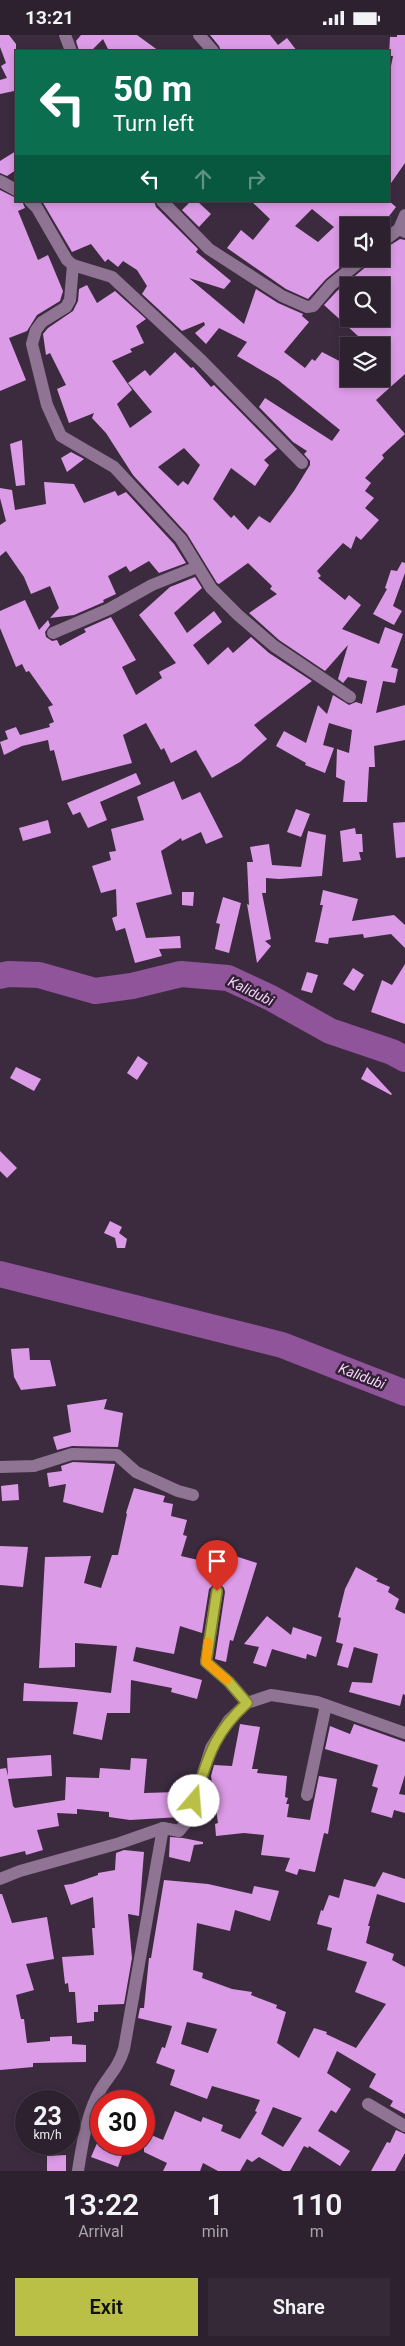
<!DOCTYPE html>
<style>
body{margin:0;font-family:Roboto,sans-serif;background:#352837;color:#f1f3f6;height:100vh;display:flex;flex-direction:column;font-size:19px;white-space:nowrap}
*{box-sizing:border-box;margin:0}
p{font-size:16px;color:#a7a3aa}
.icon{flex:none;width:28px;height:28px;fill:none;stroke:currentColor;stroke-width:2;stroke-linecap:round;stroke-linejoin:round}
.map{position:relative;height:2136px;overflow:hidden}
.panel{display:flex;flex-direction:column;background:#2d202f;flex:1}
.panel>*{flex:none}
.hud{position:absolute;left:15px;top:15px;width:375px;height:152px;border-radius:0px;box-shadow:0 2px 8px #0003,0 0 0 1px #483e4b;background:#0b6e4f;color:#fff;overflow:hidden}
.buttons{position:absolute;left:340px;top:182px;display:grid;gap:10px}
.buttons a{display:grid;place-items:center;width:50px;height:50px;border-radius:0px;background:#2d202f;box-shadow:0 2px 8px #0003,0 0 0 1px #483e4b;font-size:25px}
.speed{position:absolute;left:15px;top:2055px;display:flex;gap:10px;font-size:25px;font-weight:700;text-align:center}
.speed>*{display:grid;place-content:center;width:65px;height:65px;border-radius:50%;background:#2d202f;box-shadow:0 2px 8px #0003,0 0 0 1px #483e4b;line-height:1}
.speed small{font-size:12px;font-weight:400}
.speed .limit{border:8px solid #d22;background:#fff;color:#111}
.pin{position:absolute;display:grid;place-items:center;width:42px;height:42px;color:#fff;margin:-51px -21px;border-radius:50% 50% 50% 0;rotate:-45deg;box-shadow:0 0 5px #0007}
.pin .icon{rotate:45deg}
.me{position:absolute;width:55px;margin:-28px;rotate:18deg;stroke-linejoin:round;filter:drop-shadow(0 0 4px #0008)}
.turn{display:flex;align-items:center;gap:18px;height:105px;padding:0 15px;font-size:22px}
.turn .icon{width:65px;height:65px;stroke-width:2.5}
.turn b{display:block;font-size:35px;line-height:42px}
.lanes{display:flex;align-items:center;height:48px;padding:0 15px;background:#0003;justify-content:center;gap:25px;direction:ltr}
.lanes .off{opacity:.35}
.eta{display:flex;justify-content:space-evenly;align-items:center;height:85px;text-align:center}
.eta b{font-size:30px;font-weight:600;line-height:35px}
.cta{display:flex;gap:10px;margin-top:auto;padding:10px 15px}
.cta a{flex:1;height:58px;border-radius:0px;background:#bac045;color:#111;font-size:20px;font-weight:600;line-height:58px;text-align:center}
.cta a+a{background:#352837;color:#f1f3f6}
.status{display:flex;justify-content:space-between;align-items:center;height:35px;padding:0 25px;background:#2d202f;direction:ltr}
.status svg{height:14px;fill:currentColor}
.map>svg:first-child{display:block}
</style>
<div class="status"><b>13:21</b><svg viewBox="0 0 49 12"><path d="M0 12V9h3v3zM5 12V6h3v6zM10 12V3h3v9zM15 12V0h3v12zM26 1h20v11H26zM47 4h2v5h-2z"/></svg></div>
<div class="map">
<svg width="405" height="2136" viewBox="0 0 405 2136">
<rect width="100%" height="100%" fill="#3c2b3f"/>
<g fill="none" stroke-linecap="round" stroke-linejoin="round">
<g stroke="#90549a" stroke-width="26">
<path d="M0,941L8,939L39,940L95,956L132,951L181,939L228,943L271,963L330,996L392,1017L405,1024"/>
<path d="M0,1239L282,1310L405,1358"/>
</g>
</g>
<g fill="#dc9be6" fill-rule="evenodd">
<path d="M0,0H9L16,9V60L14,56L0,59V45L7,43L1,31L6,28L0,12Z"/>
<path d="M81,0H137L159,16H109L103,4L91,16H79L76,6Z"/>
<path d="M210,0H270L278,10L287,3L297,16H221L219,11Z"/>
<path d="M397,0H405V128L389,151V41L393,21H389L390,2H397Z"/>
<path d="M16,116V135L7,141L0,138V126Z"/>
<path d="M0,155L16,163V166H22L25,173L18,176L38,225L48,220L63,256L60,266L37,280L27,296L9,303L26,345L0,356Z"/>
<path d="M42,166H154L156,172L198,214L196,217L231,246L224,254L189,243L244,289L256,254L278,268L303,279L302,281L309,287L284,317L305,333L312,324L315,326L322,317L349,331V344H375L381,347V339L389,330L381,323V311H369L324,270L337,256L368,230L371,224L381,230V216L400,204L405,205V339L376,365L405,399L382,420L384,423L365,443L371,448L365,456L374,463L365,473L379,485L361,505L356,501L351,514L343,508L317,536L321,541L318,543L345,565L349,560L361,570L342,594L379,609L385,592L403,599L391,632L398,634L395,648L383,646L376,678L405,670V705L374,711L375,732H369L367,767H343L345,746L336,742L337,714L349,718L352,695L329,688L323,710L334,713L325,738L305,730L306,728L276,711L284,696L306,708L318,670L327,679L333,660L349,670L356,667L362,669L367,646L348,642L343,648L338,644L348,610L325,636L279,605L249,578L277,559L270,554L272,551L248,528L219,549L217,548L187,499L133,440L106,398L92,383L94,378L69,388L57,354L66,350L50,318L46,320L43,299L48,293L73,276L78,266L79,254L87,250L97,268L115,256L146,284L136,291L144,308L130,314L132,317L112,326L132,355L117,369L130,393L152,377L128,348L145,335L150,341L175,317L191,333L193,332L211,352L214,350L277,414L264,425L269,430L255,451L231,433L213,464L231,483L234,480L248,495L259,481L270,488L294,456L310,430V426L304,419L307,416L293,407L259,372L265,363L332,406L340,395L278,345L237,321L247,307L219,293L206,309L195,298L205,290L204,287L182,296L142,259L147,251L137,235L123,226L118,232L108,224L105,227L91,209L72,217ZM349,251H381V284H349ZM184,413L200,430L188,450L183,446L178,451L158,432Z"/>
<path d="M191,166H197L211,179L199,192L182,175Z"/>
<path d="M251,166H389L396,172L383,189L388,192L381,198V191H349V224H350L326,244L308,264L286,254L227,213L241,195L253,205L270,184ZM312,174L334,192L318,207L295,191Z"/>
<path d="M22,405L25,450L16,451L10,409Z"/>
<path d="M71,417L84,424L67,437L61,423Z"/>
<path d="M44,447L74,449L84,468L115,456L118,461L126,457L174,509L186,528L159,538L149,526L130,537L126,531L108,541L116,559L103,565L104,567L74,580L50,583L59,573L50,551L31,559L24,542L6,516L0,521V490L6,486L0,463V453L12,455L15,475L46,469Z"/>
<path d="M402,527L405,528V538L393,571L402,576L394,590L373,579L387,554L385,553L391,535L397,536Z"/>
<path d="M195,542L202,553L174,578L187,598L214,576L222,587L193,610L208,630L228,612L233,618L251,602L269,618L312,646L254,690L267,704L240,727L212,743L196,715L171,728L164,713L161,715L146,688L123,700L132,728L62,746L54,715L50,716L48,705L22,711L4,720L0,707L8,704L5,696L16,692L20,700L50,692L49,689L54,687L48,672L53,670L29,636L26,637L22,629L16,632L0,593V576L25,565L39,595L48,585L50,590L45,597L46,602L52,606L57,605L60,611L86,597L84,594L111,582L136,625L122,632L136,660L162,643L159,637L176,628L139,580L170,552Z"/>
<path d="M136,738L141,749L100,767L107,785L88,793L80,777L73,780L67,768Z"/>
<path d="M174,746L182,765L200,757L223,802L206,809L201,797L182,806L181,803L161,816L172,859L136,868L146,903L180,901L181,913L159,914L162,921L135,928L125,893L116,896L112,883L117,881L116,854L101,858L92,831L111,825L109,817L116,816L111,794L144,785L137,762Z"/>
<path d="M296,774L310,779L301,802L287,797Z"/>
<path d="M48,785L51,798L23,806L19,793Z"/>
<path d="M405,787V822L396,823L393,788Z"/>
<path d="M355,793L356,799H362L363,817H359L361,825L343,827L340,796Z"/>
<path d="M308,796L326,800L322,841L279,844L266,843V858H262L271,904L265,906L271,911L257,928L247,869L249,870L247,827H253L250,812L269,809L272,830L301,832Z"/>
<path d="M323,855L358,864L352,886L394,880L405,890V913L391,899L364,903L363,899L329,903L328,909L315,907L323,870H320Z"/>
<path d="M182,857H194L193,871L182,870Z"/>
<path d="M223,862L241,868L229,918L215,914L220,889L216,888Z"/>
<path d="M405,929V989L371,977L382,945L392,950Z"/>
<path d="M353,933L364,940L354,956L343,949Z"/>
<path d="M307,937L318,940L312,958L301,955Z"/>
<path d="M138,1021L148,1028L137,1045L127,1038Z"/>
<path d="M16,1032L41,1044L34,1056L10,1043Z"/>
<path d="M367,1032L392,1059L391,1060L361,1044Z"/>
<path d="M0,1116L17,1133L7,1143L0,1136Z"/>
<path d="M110,1186L122,1192L119,1198L127,1204L125,1213H117L115,1203L104,1198Z"/>
<path d="M29,1313L30,1325H50L56,1351L21,1355L14,1342L11,1314Z"/>
<path d="M107,1364L104,1374L123,1378L118,1412L72,1411L57,1415L53,1402L71,1397L67,1370Z"/>
<path d="M73,1427L115,1429L103,1478L63,1467L66,1449L49,1452L47,1438L62,1436L61,1431Z"/>
<path d="M18,1449L19,1465L2,1466L1,1451Z"/>
<path d="M134,1453L165,1461L163,1467L173,1469L171,1481L187,1485L183,1500L187,1501L181,1521L228,1532L232,1520L257,1528L233,1606L230,1605L226,1627L215,1624L225,1557L224,1553L219,1548L214,1549L209,1554L202,1598L180,1591L174,1619L136,1612L133,1626L202,1645L197,1664L171,1657L172,1653L131,1645L130,1678H107L102,1705L73,1699L78,1667L23,1666L24,1648L111,1658L117,1611L75,1608V1632L39,1633L45,1522L91,1521L84,1548L101,1553L112,1520H118L127,1479L126,1478Z"/>
<path d="M0,1511L28,1512L23,1552L0,1550Z"/>
<path d="M356,1532L378,1544L376,1546L390,1552L388,1557L399,1564L395,1574L405,1579V1660L403,1659L400,1671L349,1657L352,1647L372,1648L378,1619L354,1612L348,1633L337,1630L343,1609L336,1607L341,1583L338,1582L345,1554Z"/>
<path d="M267,1581L291,1600L293,1592L322,1602L316,1622L307,1619L306,1624L272,1614L266,1632L253,1628L259,1612L244,1609Z"/>
<path d="M240,1689L260,1692L252,1734H258L257,1738L287,1741L285,1762L288,1763L286,1769H289L287,1782L310,1785L319,1741L337,1744L328,1799L324,1798L315,1837L299,1834L297,1840L285,1836L290,1823L261,1820L264,1800L244,1798L216,1801L215,1789L218,1788L211,1741L214,1730L232,1731Z"/>
<path d="M354,1689L405,1707V1740L399,1759L405,1760V1778L394,1775L392,1783L371,1777L378,1753L372,1751L378,1730L325,1714L330,1691L350,1699Z"/>
<path d="M51,1720L52,1741L8,1744L13,1771L15,1773L65,1765L66,1742L99,1743L100,1733L130,1735L131,1723L147,1724L144,1758L178,1757L180,1782L130,1785L109,1782V1777L77,1774V1779L57,1778L59,1791L37,1795L43,1815L26,1820L25,1816L0,1822V1734L6,1733L8,1741L7,1723Z"/>
<path d="M170,1802L183,1803L203,1807V1809L194,1810L190,1827L169,1822Z"/>
<path d="M124,1815L144,1817L139,1881L128,1879L132,1923L124,1969L98,1970V1977H94V1986L77,1988L75,1957H69L68,1948L65,1949L62,1922L94,1920L92,1893H95L93,1862L71,1870L64,1850L72,1849L98,1840V1838L115,1835L116,1818Z"/>
<path d="M383,1837L405,1844V1868L377,1859L368,1891H370L366,1908L394,1919L392,1925L405,1932V2079L390,2071L393,2066L369,2052L376,2039L337,2016L327,2038L351,2054L336,2078L331,2075L318,2096L350,2116L340,2131L309,2111L308,2113L304,2111L290,2136H283L259,2122L252,2127L247,2124L240,2136H218L203,2128L200,2136H163L167,2128L144,2117V2097L163,2105L175,2076L201,2087L203,2082L223,2090L221,2096L240,2104L257,2077L255,2076L260,2065L212,2051L207,2064L170,2050L175,2035L156,2028L162,2012L165,2013L172,1991L138,1983L140,1973H144L149,1923H151L164,1845L208,1849L252,1859L254,1851L279,1856L270,1886L235,1875L230,1896L197,1888L193,1935L203,1938L202,1943L232,1954L252,1957L251,1960L277,1970L276,1973L286,1977L277,2008L299,2023L314,1993L327,1997L326,1999L356,2013L386,1969L355,1957L367,1927L327,1915L332,1893L317,1889L321,1875L323,1876L329,1860L339,1863L344,1844L375,1852ZM187,1987L217,1994L208,2018L181,2009ZM273,2072L302,2083L283,2112L261,2099Z"/>
<path d="M0,1859H2L12,1888L47,1882L54,1924L26,1929L34,1955L16,1960L21,1984H24L27,2008L50,2006V2002L72,2001V2009L86,2010V2027L33,2028V2032L0,2035Z"/>
<path d="M396,2095L405,2099V2118L395,2136H371L387,2107L390,2108Z"/>
<path d="M98,2106L101,2109L124,2115L118,2132L91,2122Z"/>
<path d="M66,2120V2136H47V2121Z"/>
</g>
<g fill="none" stroke-linecap="round" stroke-linejoin="round">
<g stroke="#8f7493" stroke-width="12">
<path d="M65,0L71,16"/>
<path d="M199,0L213,16"/>
<path d="M0,146L16,155"/>
<path d="M30,166L37,173L67,225L73,230L112,242L202,326L302,428"/>
<path d="M162,166L209,214L282,261L307,272L313,271L331,250L363,224"/>
<path d="M405,180L399,194L405,197"/>
<path d="M381,208L399,194"/>
<path d="M73,230L70,265L66,272L42,287L36,295L32,309L47,370L61,401L114,432L181,504L211,553L238,580L274,611L350,662"/>
<path d="M53,598L109,574L152,550L197,532"/>
<path d="M0,1432L34,1431L72,1419L117,1420L136,1437L178,1456L193,1460"/>
<path d="M217,1556L206,1627L229,1647L247,1668"/>
<path d="M307,1760L326,1670"/>
<path d="M0,1844L20,1836L120,1808L163,1793L179,1796L189,1784L211,1713L229,1685L247,1668L271,1660L317,1667L405,1698"/>
<path d="M368,2069L405,2091"/>
<path d="M78,2136C82,2110 86,2084 97,2061C106,2042 117,2037 124,2014L163,1793"/>
</g>
</g>
<g fill="none" stroke-linecap="round" stroke-linejoin="round">
<g stroke="#797d2d" stroke-width="12">
<path id="route" d="M194,1766C208,1723 213,1699 247,1668L229,1647L206,1627L217,1556"/>
</g>
<use href="#route" stroke="#bac045" stroke-width="9"/>
<path stroke="#f59e0b" stroke-width="9" d="M208,1607L206,1627L227,1645"/>
</g>
<g text-anchor="middle" stroke-width="5" stroke-linejoin="round" paint-order="stroke">
<g font-size="14" font-style="italic" fill="#f4d3f9" stroke="#322135">
<text transform="translate(251 956) rotate(26)" y="5">Kalidubi</text>
<text transform="translate(362 1341) rotate(21)" y="5">Kalidubi</text>
</g>
</g>
</svg>
<div class="buttons">
<a><svg class="icon" aria-label="sound" viewBox="0 0 24 24"><path d="M4 9h4l5-4v14l-5-4H4zM17 9q2 3 0 6"/></svg></a>
<a><svg class="icon" aria-label="search" viewBox="0 0 24 24"><circle cx="10" cy="10" r="6"/><path d="M15 15l6 6"/></svg></a>
<a><svg class="icon" aria-label="layers" viewBox="0 0 24 24"><path d="M12 4l9 5-9 5-9-5zM3 14l9 5 9-5"/></svg></a>
</div>
<div class="speed"><div>23<small>km/h</small></div><div class="limit">30</div></div>
<div class="pin" style="left:217px;top:1556px;background:#d93025"><svg class="icon" aria-label="arrive" viewBox="0 0 24 24"><path d="M6 21V4h12l-3 4 3 4H6"/></svg></div>
<svg class="me" style="left:194px;top:1766px" viewBox="-20 -20 40 40"><circle r="19" fill="#fff"/><path d="M0-13L10 11 0 6-10 11z" fill="#bac045"/></svg>
<div class="hud">
<div class="turn"><svg class="icon" aria-label="left" viewBox="0 0 24 24"><path d="M17 20v-9H6M10 6l-5 5 5 5"/></svg><div><b>50 m</b>Turn left</div></div>
<div class="lanes"><svg class="icon" aria-label="left" viewBox="0 0 24 24"><path d="M17 20v-9H6M10 6l-5 5 5 5"/></svg><svg class="icon off" aria-label="ahead" viewBox="0 0 24 24"><path d="M12 20V5M6 11l6-6 6 6"/></svg><svg class="icon off" aria-label="right" viewBox="0 0 24 24"><path d="M7 20v-9h11M14 6l5 5-5 5"/></svg></div>
</div>
</div>
<section class="panel">
<div class="eta">
<div><b>13:22</b><p>Arrival</p></div>
<div><b>1</b><p>min</p></div>
<div><b>110</b><p>m</p></div>
</div>
<div class="cta"><a>Exit</a><a>Share</a></div>
</section>
